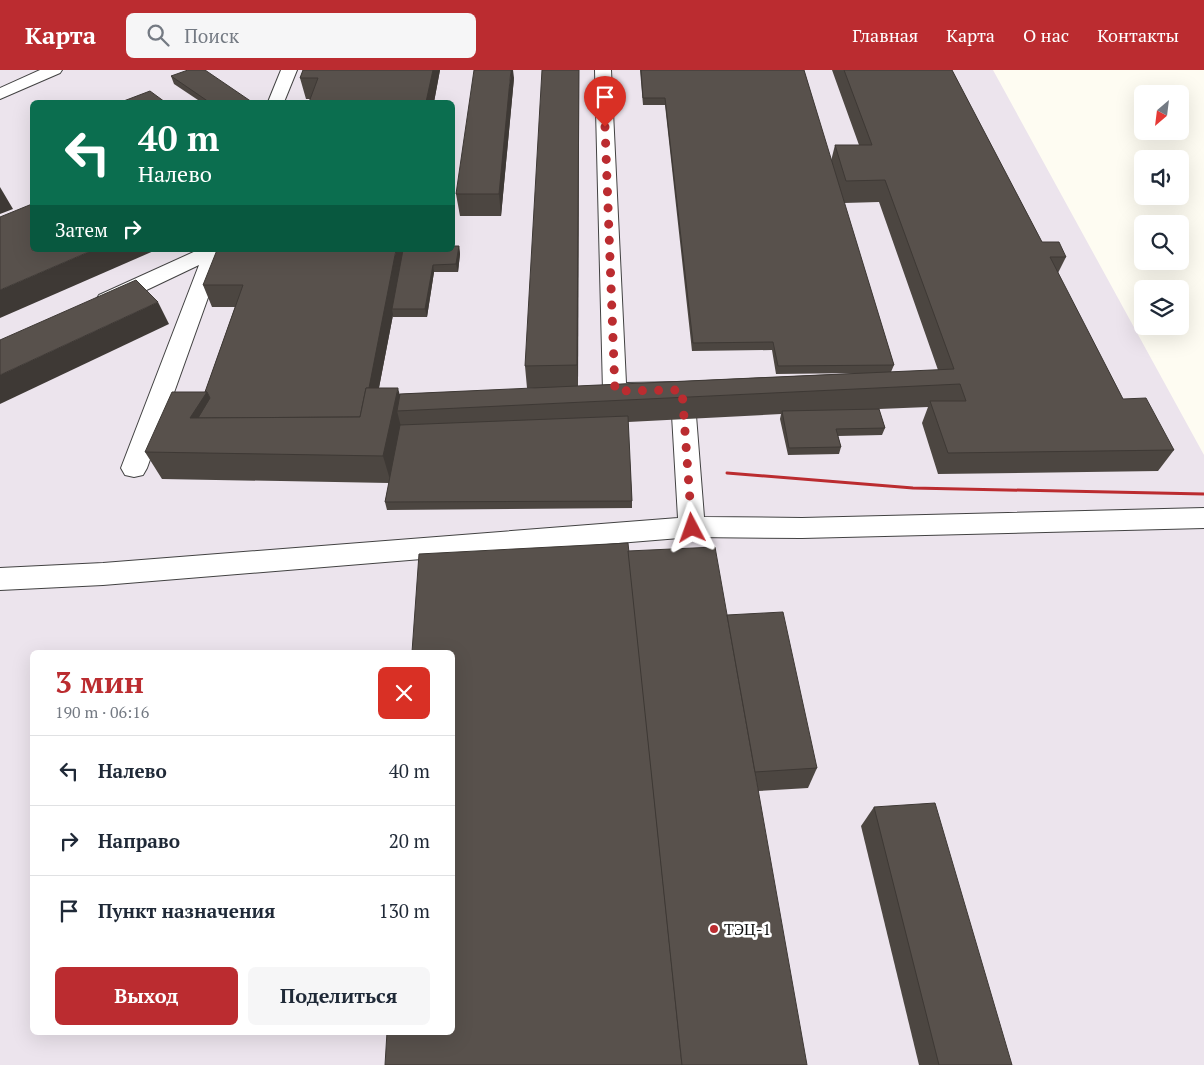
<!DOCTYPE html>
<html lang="ru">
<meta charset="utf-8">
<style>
body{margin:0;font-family:"PT Serif",serif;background:#f6f6f7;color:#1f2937;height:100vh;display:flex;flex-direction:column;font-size:19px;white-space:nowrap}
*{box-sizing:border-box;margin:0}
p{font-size:16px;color:#747a83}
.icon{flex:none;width:28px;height:28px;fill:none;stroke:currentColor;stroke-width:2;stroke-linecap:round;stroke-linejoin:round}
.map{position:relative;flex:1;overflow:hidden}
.details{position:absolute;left:30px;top:580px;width:425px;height:385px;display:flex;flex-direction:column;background:#fff;border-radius:8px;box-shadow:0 5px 20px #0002}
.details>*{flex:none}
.banner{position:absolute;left:30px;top:30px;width:425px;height:152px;border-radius:8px;box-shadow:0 5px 20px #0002;background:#0b6e4f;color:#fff;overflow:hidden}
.needle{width:32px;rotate:208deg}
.buttons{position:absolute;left:1134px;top:15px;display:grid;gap:10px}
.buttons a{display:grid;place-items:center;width:55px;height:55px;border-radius:8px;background:#fff;box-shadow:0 5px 20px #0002;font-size:25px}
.pin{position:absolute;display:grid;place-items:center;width:42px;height:42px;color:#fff;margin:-51px -21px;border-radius:50% 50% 50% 0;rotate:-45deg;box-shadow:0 0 5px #0007}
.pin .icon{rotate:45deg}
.me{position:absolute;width:55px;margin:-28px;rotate:356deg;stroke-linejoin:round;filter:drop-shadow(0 0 4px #0008)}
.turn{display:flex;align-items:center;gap:18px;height:105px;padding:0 25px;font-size:22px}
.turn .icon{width:65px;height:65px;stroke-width:2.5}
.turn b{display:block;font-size:35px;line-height:42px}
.then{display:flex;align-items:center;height:48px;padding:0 25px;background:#0003;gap:10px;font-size:19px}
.round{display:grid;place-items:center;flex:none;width:52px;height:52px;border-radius:8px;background:#f6f6f7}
.headline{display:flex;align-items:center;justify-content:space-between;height:85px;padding:0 25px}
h1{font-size:30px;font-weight:600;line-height:38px;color:#bb2c30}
.action{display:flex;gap:10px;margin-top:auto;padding:10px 25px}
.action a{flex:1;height:58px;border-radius:8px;background:#bb2c30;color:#fff;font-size:20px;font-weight:600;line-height:58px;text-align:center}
.action a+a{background:#f6f6f7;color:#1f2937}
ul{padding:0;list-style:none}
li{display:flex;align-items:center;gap:15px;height:70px;padding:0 25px;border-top:1px solid #e0e1e3}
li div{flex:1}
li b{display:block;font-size:19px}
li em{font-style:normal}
header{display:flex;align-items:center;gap:30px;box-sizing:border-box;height:70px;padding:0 25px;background:#bb2c30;color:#fff}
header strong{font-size:24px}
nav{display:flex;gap:28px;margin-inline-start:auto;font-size:18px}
.search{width:350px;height:45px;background:#f6f6f7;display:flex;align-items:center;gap:12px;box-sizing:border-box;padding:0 18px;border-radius:8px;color:#747a83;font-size:19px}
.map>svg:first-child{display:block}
</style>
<header>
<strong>Карта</strong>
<div class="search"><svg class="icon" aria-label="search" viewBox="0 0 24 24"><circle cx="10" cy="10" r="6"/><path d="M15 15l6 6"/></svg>Поиск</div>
<nav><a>Главная</a><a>Карта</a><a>О нас</a><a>Контакты</a></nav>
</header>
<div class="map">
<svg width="1204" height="995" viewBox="0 0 1204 995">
<rect width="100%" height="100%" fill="#fefcf2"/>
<path fill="#ece4ed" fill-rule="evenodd" d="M0,0H993L1204,385V995H0ZM32,32H452V180H32ZM32,582H452V962H32Z"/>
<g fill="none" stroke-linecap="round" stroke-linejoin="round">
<g stroke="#424242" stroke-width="2">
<g id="minor">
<path d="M40,0H62L60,3L0,29V18Z"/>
<path d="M281,0H297L284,32H268Z"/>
<path d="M595,0H611L626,313L682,312L690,314L694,320L704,447L802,448L1204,438V458L802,468L692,467L103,515L0,520V498L103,493L678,448L671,328L615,329L607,327L603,321Z"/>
<path d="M198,180H225L147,398L143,405L134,407L125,405L121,398L199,195L115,235L107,237L99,235L96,230L99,225Z"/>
</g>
</g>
<use href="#minor" fill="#fff" fill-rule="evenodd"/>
<path stroke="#bb2c30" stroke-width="3" d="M727,403L913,418L1204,424"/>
</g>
<g fill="#4c4641" fill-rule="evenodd">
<path d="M303,0H440L434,32H309L311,29H306L300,8Z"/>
<path d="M579,0L578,316L858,303L776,304L772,280L692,281L665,35H643L640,0H804L831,91L835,75H859L832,0H952L1042,172L1066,187L1058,203L1123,329L1174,380L1158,401L938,404L922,353L928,337L879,339L885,358L882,365L838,366L841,377L839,384L788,385L780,349L781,344L628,352L632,431V438L387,440L385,432L389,413L162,409L145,382L205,322L235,237H212L203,215L459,176L460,184L458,202H434L427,247H393V245L379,318L400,324L545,318H527L525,296ZM879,132L938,300L891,302L894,295L844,133Z"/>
<path d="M171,6L252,32H201L174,14Z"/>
<path d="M514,8L501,146H460L456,124Z"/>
<path d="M727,545L817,698L808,718L758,721Z"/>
<path d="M874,737L1012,995H919L861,756Z"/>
</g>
<g fill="#3e3935">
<path d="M433,0H440L434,32H426Z"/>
<path d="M511,0H513L514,8L501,146L499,124Z"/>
<path d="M579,0L578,317L577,295Z"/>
<path d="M0,117L13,139L0,144Z"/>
<path d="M459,176L460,184L458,202L456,194Z"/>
<path d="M93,180H156L0,248V220Z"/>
<path d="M396,180H405L392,239L393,245L368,374L361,353Z"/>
<path d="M433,195L434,202L427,247L425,239Z"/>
<path d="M158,232L169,254L0,334V305Z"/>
<path d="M398,318L404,341H397L402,361L391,413L383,386Z"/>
<path d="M207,322L220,350L190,348Z"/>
</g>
<g fill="#58514c" stroke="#3e3935">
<path d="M188,0H205L252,32H209L171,6Z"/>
<path d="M303,0H433L426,32H309L318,8H300Z"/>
<path d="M474,0H511L499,124H456Z"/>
<path d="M542,0H579L577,295L525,296Z"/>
<path d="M641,0H804L894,295L778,296L773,272L693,273L665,28H643Z"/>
<path d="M844,0H952L1042,172H1059L1066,187H1050L1123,329L1146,328L1174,380L948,383L930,331H966L960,314L397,341L400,324L954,299L885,110L846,111L835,75H872Z"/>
<path d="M150,21L165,32H121Z"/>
<path d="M32,134V180H93L0,220V147Z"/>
<path d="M452,176H459L456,194L433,195L425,239H392L403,180H452Z"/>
<path d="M217,180H396L369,318H366L360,347L198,348L210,328L207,322H205L243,215H203Z"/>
<path d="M136,210L158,232L0,305V270Z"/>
<path d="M366,318H398L383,386L145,382L172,322H207L190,348L360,347Z"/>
<path d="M879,339L885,358L836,359L841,377L789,378L782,341Z"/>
<path d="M628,346L632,431L385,432L400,355Z"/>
<path d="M628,473L682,995H385L387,962H452V582H412L419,484Z"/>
<path d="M715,477L807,995H682L628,481Z"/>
<path d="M783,542L817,698L755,702L727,545Z"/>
<path d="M935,733L1012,995H939L874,737Z"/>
</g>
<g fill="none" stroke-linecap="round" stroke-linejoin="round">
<path stroke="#bb2c30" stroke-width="9" stroke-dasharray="0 16.2" d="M605,57L615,321L682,320L692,458"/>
</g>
<circle fill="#bb2c30" stroke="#fff" stroke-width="2" cx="714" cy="859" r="5"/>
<g text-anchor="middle" stroke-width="5" stroke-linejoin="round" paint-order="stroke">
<g font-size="16" fill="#0f0f0f" stroke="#fff" text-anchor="start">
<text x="724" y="865">ТЭЦ-1</text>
</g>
</g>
</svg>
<div class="buttons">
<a><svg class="needle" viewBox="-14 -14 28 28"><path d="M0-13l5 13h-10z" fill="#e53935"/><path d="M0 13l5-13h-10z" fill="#747a83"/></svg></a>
<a><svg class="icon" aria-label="sound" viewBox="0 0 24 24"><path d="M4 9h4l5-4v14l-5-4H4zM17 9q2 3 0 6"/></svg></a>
<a><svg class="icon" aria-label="search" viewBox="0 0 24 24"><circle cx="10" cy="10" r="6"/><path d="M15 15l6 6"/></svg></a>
<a><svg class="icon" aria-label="layers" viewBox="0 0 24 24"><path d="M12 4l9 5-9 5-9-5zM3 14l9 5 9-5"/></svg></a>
</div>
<div class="pin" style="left:605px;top:57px;background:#d93025"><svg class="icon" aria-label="arrive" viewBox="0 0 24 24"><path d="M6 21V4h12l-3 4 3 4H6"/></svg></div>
<svg class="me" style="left:692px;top:458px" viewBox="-20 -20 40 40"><path d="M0-17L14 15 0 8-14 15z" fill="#bb2c30" stroke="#fff" stroke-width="4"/></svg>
<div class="banner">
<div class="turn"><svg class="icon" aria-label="left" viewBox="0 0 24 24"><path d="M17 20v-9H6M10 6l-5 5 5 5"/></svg><div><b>40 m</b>Налево</div></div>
<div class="then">Затем<svg class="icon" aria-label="right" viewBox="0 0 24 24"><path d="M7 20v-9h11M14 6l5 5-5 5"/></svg></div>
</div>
<section class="details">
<div class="headline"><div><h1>3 мин</h1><p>190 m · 06:16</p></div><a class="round" style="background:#d93025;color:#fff"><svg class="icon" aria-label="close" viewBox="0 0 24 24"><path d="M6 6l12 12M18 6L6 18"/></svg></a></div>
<ul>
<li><svg class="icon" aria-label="left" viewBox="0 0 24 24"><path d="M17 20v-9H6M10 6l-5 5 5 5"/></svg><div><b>Налево</b></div><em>40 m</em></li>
<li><svg class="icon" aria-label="right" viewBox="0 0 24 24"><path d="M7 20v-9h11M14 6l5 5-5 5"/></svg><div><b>Направо</b></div><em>20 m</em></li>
<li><svg class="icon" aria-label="arrive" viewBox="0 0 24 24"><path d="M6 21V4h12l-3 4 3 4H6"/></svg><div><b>Пункт назначения</b></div><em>130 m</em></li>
</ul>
<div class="action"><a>Выход</a><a>Поделиться</a></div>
</section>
</div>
